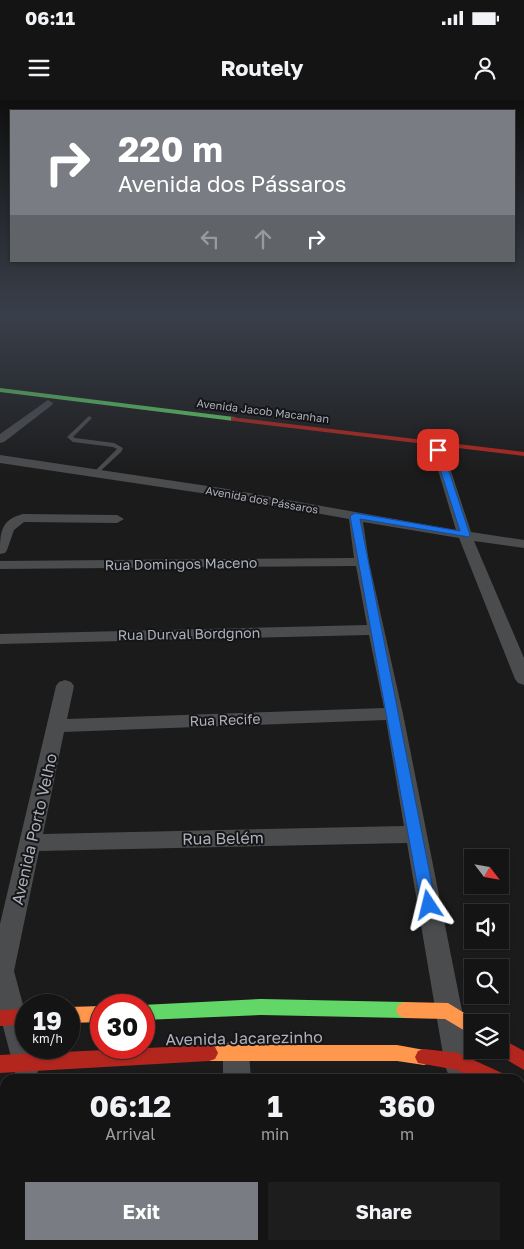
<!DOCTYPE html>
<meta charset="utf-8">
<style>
body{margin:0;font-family:"Golos Text",sans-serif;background:#1d1d1d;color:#f1f3f6;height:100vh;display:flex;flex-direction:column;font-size:19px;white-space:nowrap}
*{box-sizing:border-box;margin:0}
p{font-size:16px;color:#9d9ea0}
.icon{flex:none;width:28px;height:28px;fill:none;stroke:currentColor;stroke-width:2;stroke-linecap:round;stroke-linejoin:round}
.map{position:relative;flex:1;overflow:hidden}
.drawer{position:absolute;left:0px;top:974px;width:525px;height:176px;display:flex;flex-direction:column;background:#141414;border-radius:15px 15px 0 0;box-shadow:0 1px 4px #0004,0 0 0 1px #333334}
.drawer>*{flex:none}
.guide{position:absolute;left:10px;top:10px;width:505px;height:152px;border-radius:0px;box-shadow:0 1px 4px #0004,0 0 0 1px #333334;background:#797c83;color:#fff;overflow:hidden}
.needle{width:32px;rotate:121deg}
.fabs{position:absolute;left:464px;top:749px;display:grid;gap:10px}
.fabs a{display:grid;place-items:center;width:45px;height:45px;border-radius:0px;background:#141414;box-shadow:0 1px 4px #0004,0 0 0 1px #333334;font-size:25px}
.speed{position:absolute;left:15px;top:894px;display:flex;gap:10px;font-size:25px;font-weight:700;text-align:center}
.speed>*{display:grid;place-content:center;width:65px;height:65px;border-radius:50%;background:#141414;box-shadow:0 1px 4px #0004,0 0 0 1px #333334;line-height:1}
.speed small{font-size:12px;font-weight:400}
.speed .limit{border:8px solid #d22;background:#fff;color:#111}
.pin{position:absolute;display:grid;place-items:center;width:42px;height:42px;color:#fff;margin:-21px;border-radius:10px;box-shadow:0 2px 8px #0006}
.me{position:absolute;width:55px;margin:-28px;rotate:350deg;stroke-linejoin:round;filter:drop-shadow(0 0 4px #0008)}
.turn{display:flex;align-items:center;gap:18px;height:105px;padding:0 25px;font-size:22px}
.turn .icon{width:65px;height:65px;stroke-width:2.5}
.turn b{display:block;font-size:35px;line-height:42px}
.lanes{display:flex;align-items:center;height:48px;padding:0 25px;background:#0003;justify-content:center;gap:25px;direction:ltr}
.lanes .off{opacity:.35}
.eta{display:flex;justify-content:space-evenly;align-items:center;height:85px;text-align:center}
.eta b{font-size:30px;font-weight:700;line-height:35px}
.cta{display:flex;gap:10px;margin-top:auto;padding:10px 25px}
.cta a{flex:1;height:58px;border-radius:0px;background:#797c83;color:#fff;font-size:20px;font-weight:700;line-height:58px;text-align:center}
.cta a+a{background:#1d1d1d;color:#f1f3f6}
.status{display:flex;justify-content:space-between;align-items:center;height:35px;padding:0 25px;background:#141414;direction:ltr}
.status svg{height:14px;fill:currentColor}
header{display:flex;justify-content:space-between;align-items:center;height:65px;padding:0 25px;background:#141414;font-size:22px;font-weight:700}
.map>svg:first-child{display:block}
</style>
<div class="status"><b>06:11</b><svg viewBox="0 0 49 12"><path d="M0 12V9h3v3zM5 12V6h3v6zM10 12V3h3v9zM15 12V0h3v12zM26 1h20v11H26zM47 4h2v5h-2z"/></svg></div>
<header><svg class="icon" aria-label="menu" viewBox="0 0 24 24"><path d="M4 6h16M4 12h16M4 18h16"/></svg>Routely<svg class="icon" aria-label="person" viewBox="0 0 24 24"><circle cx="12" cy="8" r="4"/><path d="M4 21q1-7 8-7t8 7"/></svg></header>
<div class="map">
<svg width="524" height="1149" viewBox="0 0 524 1149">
<rect width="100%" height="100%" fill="#1b1b1b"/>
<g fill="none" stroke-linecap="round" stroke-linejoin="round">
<path fill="#4b4c4e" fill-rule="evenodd" d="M89,316L92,318L73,337L75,338L114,343L123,348L121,352L96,375L94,374V372L117,349L113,347L73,342L67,337Z"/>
<g fill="#4b4c4e" fill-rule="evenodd">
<path d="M48,300L53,303L52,305L4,342L0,343V334Z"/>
<path d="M438,346L444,350L471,432L524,440V448L474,441L524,558V585L518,583L515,579L459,438L363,422L369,462L403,614L473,966L469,976L461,979L449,976L445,966L407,743L39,751L14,871L26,916V948H35L40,966L36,976L28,979L16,976L0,915V824L56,586L59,582L65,580L71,582L74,586L67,619L384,608L369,535L0,544V534L367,525L356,466L0,469V461L354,458L349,419L221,396L0,363V355L221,388L456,430L432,350ZM386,620L404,726L43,734L64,632Z"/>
<path d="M23,414L117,415L124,419L117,423L24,422L14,430L7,450L5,453L0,454C0,433 0,420 23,414Z"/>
<path d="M236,939L246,943L249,952L251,979H223V952L226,943Z"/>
<path d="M5,1061V1115L0,1117V1063Z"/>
<rect x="222" y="1145" width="32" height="4"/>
<rect x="480" y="1145" width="32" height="4"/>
</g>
<g fill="#63d668" fill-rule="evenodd">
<path d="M0,288L234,317L238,319L234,321L0,292Z"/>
<path d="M261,899L404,902L410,905L412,910L410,915L404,918L261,915L144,920V905H142Z"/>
</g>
<g fill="#ff974d" fill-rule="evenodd">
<path d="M404,902L448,903L479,922H472V935L445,919L404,918L398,915L396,910L398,905Z"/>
<path d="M101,906V922L69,923V907Z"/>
<path d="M209,945H397L430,951L433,957L430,963L424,965L397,961H209L203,959L200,953L203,947Z"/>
<path d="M520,980L524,982V1000L520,998Z"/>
</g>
<g fill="#b3261e" fill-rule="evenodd">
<path d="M231,317L524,352V356L234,321H231Z"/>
<path d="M26,909V925L0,926V910Z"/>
<path d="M500,938L524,951V970L494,952L493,950H500Z"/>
<path d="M209,945L215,947L218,953L215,959L209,961L0,973V955Z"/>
<path d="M424,949L458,953L502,973L505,979H475L457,970L418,963L415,957L418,951Z"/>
</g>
</g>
<linearGradient id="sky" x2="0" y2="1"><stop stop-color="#0f0f0f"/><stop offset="0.57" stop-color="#393f4a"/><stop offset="1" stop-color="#393f4a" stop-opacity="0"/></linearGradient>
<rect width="524" height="376" fill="url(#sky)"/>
<path fill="#1a73e8" stroke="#114b97" d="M435,349L442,350L470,435L469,437L360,419L436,805L434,809L429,811L423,809L421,805L350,416L355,413L460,431L434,350Z"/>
<g text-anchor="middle" stroke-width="4" stroke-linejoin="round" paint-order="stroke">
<g font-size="11" fill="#acb0bb" stroke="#151517">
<text transform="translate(263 311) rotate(7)" y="4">Avenida Jacob Macanhan</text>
<text transform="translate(262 400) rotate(10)" y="4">Avenida dos Pássaros</text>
</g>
<g font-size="14" fill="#acb0bb" stroke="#151517">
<text transform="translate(181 464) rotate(-1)" y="5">Rua Domingos Maceno</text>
<text transform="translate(189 534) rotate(-1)" y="5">Rua Durval Bordgnon</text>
<text transform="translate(225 620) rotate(-2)" y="5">Rua Recife</text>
</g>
<g font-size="16" fill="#acb0bb" stroke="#151517">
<text transform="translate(34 729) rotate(-77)" y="6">Avenida Porto Velho</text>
<text transform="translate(223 738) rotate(-1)" y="6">Rua Belém</text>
<text transform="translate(244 938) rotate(-1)" y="6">Avenida Jacarezinho</text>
</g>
</g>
</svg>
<div class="fabs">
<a><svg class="needle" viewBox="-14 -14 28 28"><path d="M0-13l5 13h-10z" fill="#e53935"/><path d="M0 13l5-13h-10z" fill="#9d9ea0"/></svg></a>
<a><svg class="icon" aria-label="sound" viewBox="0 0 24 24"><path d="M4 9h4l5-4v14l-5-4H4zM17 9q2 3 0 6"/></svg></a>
<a><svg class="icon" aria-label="search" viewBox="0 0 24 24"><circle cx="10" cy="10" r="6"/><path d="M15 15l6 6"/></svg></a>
<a><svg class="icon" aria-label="layers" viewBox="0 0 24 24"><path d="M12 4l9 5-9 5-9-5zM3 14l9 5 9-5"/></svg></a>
</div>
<div class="speed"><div>19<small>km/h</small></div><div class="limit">30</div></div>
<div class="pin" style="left:438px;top:350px;background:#d93025"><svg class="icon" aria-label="arrive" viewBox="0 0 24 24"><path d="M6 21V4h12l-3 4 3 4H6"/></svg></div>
<svg class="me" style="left:429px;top:805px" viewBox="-20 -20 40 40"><path d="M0-17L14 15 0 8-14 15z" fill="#1a73e8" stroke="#fff" stroke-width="4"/></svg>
<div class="guide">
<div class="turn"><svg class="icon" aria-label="right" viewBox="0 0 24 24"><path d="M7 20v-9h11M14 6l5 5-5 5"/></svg><div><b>220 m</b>Avenida dos Pássaros</div></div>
<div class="lanes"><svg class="icon off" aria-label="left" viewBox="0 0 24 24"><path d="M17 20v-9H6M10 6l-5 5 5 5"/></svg><svg class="icon off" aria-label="ahead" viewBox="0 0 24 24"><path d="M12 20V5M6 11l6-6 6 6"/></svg><svg class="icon" aria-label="right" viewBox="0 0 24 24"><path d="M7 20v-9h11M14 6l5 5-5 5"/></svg></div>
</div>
<section class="drawer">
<div class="eta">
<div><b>06:12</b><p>Arrival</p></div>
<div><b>1</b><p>min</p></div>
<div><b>360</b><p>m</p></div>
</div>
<div class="cta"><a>Exit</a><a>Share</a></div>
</section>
</div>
